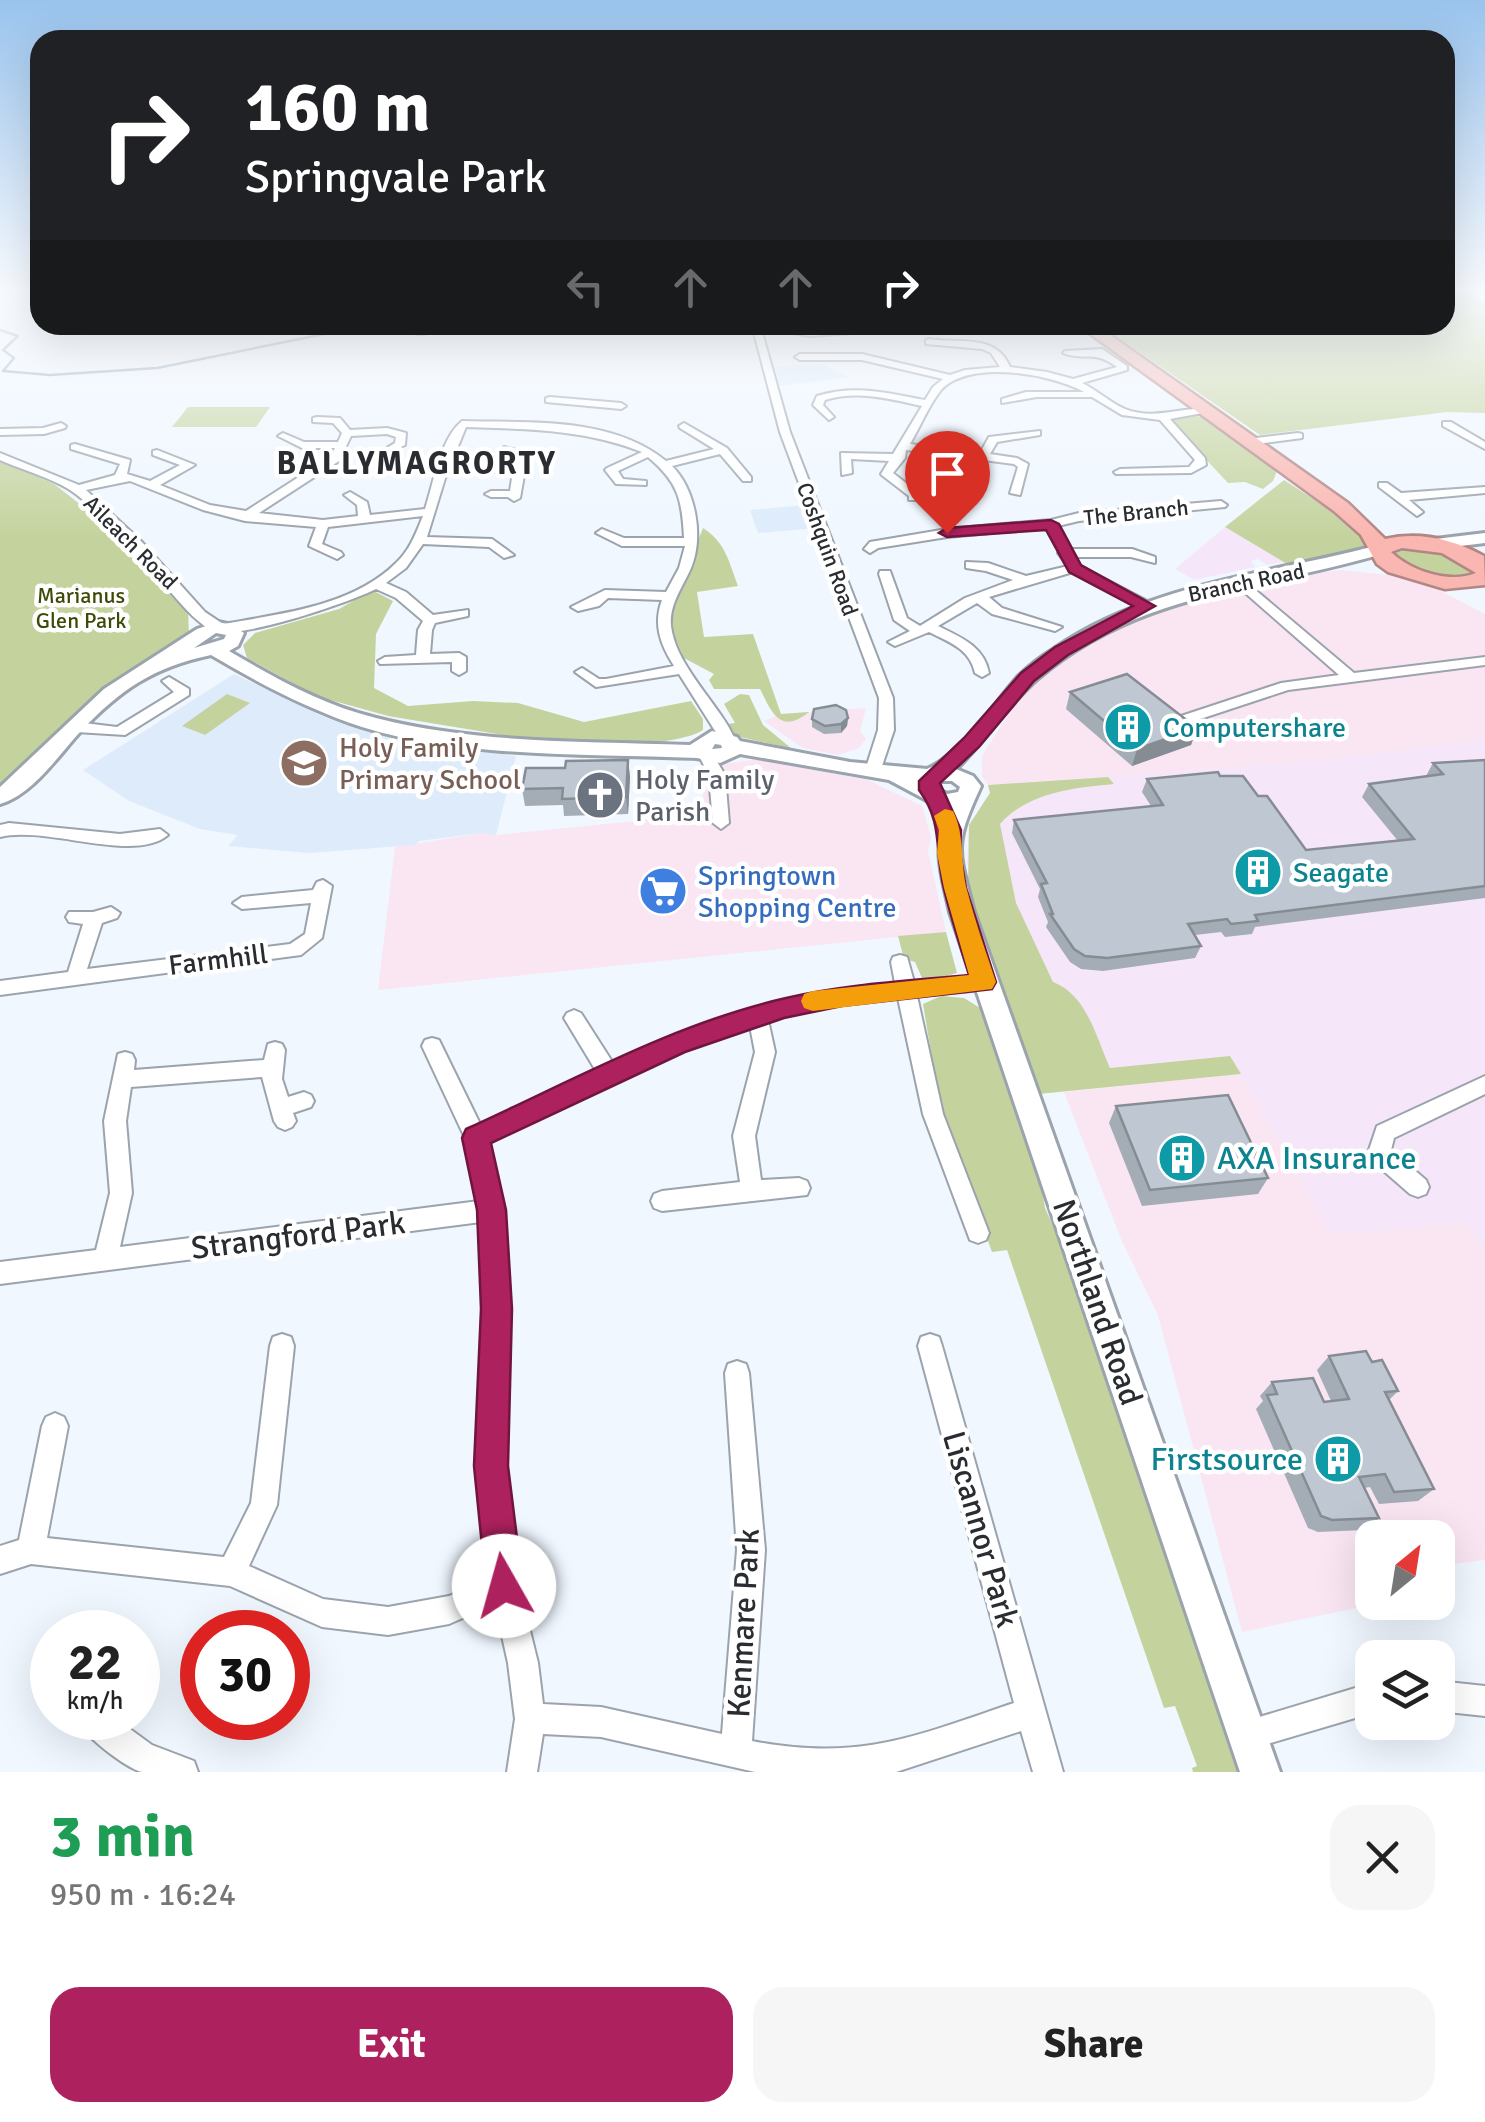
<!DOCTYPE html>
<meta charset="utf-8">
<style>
body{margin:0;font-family:Signika,sans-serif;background:#f6f6f6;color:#222;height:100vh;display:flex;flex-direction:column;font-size:38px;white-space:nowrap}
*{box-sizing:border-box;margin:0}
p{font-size:32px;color:#767676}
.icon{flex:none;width:55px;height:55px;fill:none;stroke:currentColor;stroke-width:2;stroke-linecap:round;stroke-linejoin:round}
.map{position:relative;height:1772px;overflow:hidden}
.panel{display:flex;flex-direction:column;background:#fff;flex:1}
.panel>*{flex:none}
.hud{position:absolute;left:30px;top:30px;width:1425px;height:305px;border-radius:30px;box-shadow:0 10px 40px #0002;background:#202124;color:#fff;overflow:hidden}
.needle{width:65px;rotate:30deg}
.controls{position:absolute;left:1355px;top:1520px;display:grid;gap:20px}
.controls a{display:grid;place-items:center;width:100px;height:100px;border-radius:20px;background:#fff;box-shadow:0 10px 40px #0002;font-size:50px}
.speed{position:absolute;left:30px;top:1610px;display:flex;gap:20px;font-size:50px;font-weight:700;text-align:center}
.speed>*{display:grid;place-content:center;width:130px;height:130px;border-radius:50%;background:#fff;box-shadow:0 10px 40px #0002;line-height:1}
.speed small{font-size:25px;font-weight:400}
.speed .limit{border:15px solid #d22;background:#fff;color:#111}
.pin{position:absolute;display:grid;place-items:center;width:85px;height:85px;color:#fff;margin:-102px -42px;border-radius:50% 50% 50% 0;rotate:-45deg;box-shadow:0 0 10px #0007}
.pin .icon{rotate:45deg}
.me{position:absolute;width:110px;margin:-55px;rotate:353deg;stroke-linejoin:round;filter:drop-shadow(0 0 8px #0008)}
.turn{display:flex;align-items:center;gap:35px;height:210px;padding:0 50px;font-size:45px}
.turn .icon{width:130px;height:130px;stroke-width:2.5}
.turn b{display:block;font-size:70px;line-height:85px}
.lanes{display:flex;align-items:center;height:95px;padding:0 50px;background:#0003;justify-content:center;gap:50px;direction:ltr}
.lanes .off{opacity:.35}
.round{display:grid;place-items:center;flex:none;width:105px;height:105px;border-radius:30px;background:#f6f6f6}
.headline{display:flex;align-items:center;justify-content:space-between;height:170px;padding:0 50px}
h1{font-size:60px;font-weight:700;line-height:75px;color:#1e9e55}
.cta{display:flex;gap:20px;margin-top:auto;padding:20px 50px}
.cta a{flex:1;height:115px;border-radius:30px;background:#ad215e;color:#fff;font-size:40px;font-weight:700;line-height:115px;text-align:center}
.cta a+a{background:#f6f6f6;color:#222}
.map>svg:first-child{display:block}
</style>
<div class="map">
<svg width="1485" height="1772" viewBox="0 0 1485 1772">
<rect width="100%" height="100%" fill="#f0f7ff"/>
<g fill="#fae5f3">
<path d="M1341,570L1389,575L1435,588L1485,614V740L1319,761L988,785L982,776V756L1013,707L1010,705L1036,678L1075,649L1159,609L1272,579Z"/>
<path d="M866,708L860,731L866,739L859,748L838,755L803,748L764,721L781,714Z"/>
<path d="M760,759L868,780L922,806L931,837L928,851L946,932L378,990L395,847L482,833L496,835L705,814L700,767Z"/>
<path d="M1241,1074L1332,1234L1466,1223L1485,1252V1560L1438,1566V1538H1372V1602L1380,1603L1242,1632L1158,1315L1121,1239L1064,1092Z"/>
</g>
<g fill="#f6e6f9">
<path d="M1225,527L1284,562L1267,565L1258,559L1251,561L1255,567L1194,580L1175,569Z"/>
<path d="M1485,740V1252L1466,1223L1332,1234L1241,1074L1038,1094L967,863L969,825L990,793L988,785L1319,761Z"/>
</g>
<g fill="#ddebfb">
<path d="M821,364L849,377L778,386L771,367Z"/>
<path d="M806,505L816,528L758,533L750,510Z"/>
<path d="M234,674L322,716L407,743L516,756L496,835L482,833L419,841L415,845L309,853L228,846L238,835L200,829L129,801L83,770Z"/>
</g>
<g fill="#c4d39e">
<path d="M1445,289H1470L1485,305V413L1447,412L1260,435L1100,325H1445Z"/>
<path d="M188,407H270L256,427H172Z"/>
<path d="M1196,416L1207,418L1262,456L1260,459L1277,471L1273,481L1263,489L1245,482L1228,483L1169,420Z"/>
<path d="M0,460L54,484L134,546L188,606L189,639L96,696L36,759L0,788Z"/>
<path d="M1284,480L1366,533L1370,547L1366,551L1287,564L1225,527Z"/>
<path d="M703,528C726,543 729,562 738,586L697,592L704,637L753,634L781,714L809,712C780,735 772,713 760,689H714L709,680L714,674L684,658L671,629L672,609Z"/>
<path d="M1392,547L1457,554L1480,573C1448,585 1412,574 1388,552Z"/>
<path d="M372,590L393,601L376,634L374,688L408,706L473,701L518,703L584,722L691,701L703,719V730C668,752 552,742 509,740L497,734L388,716L316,696L247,658L243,645L255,633L339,609Z"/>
<path d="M227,694L250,703L205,735L182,726Z"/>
<path d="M740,694L749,695L763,725L792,749L736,736L728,724L735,723L724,704Z"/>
<path d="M1108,777L1114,784C1073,788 1029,792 1000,824L1016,903L1053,982C1087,995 1096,1037 1110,1068L1230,1056L1241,1074L1038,1094L968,891L969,825L990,793L988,785Z"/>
<path d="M946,932L957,973L932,980L922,978L915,962L904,959L898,936Z"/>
<path d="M941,996L964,998L985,1011L1037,1160L1045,1208L1074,1272L1254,1772H1193L1192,1768L1197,1766L1175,1706L1164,1708L1007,1250L992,1252L941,1112L923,1004Z"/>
</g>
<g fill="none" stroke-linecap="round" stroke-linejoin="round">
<g stroke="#94a5ba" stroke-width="2.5">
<path d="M529,325L628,328L647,325"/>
<path d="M688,325H695"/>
<path d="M0,330L18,336L3,350L14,358L3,371L50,375L157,368L359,327L422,335L468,325"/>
</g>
<g stroke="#9ba3ac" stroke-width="4">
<g id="street">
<path d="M752,325H760L790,432L893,698L894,730L879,775H867L865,771L878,730L879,698L780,432Z"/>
<path d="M889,325H918L941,330L936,333L900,330L809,336L786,332L791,329Z"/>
<path d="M929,339C959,344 996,333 1010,367L1047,372L1073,379L1117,367C1092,349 1086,362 1063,353L1065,351L1102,349L1127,366V370L1082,383C1097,390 1109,402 1125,409C1152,420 1180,408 1208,408V412L1170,419L1205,458L1206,465L1191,473L1116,474L1114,472L1120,469L1189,467L1195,460L1160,420L1122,415L1092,397H1037L1002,403V399L1026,392H1084C1052,374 969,359 941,390C929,405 920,427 910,444L980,453L989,437L1040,431V435L997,442L990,454L1017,458L1028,464L1020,495L1010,493L1018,467L1014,464L906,450L905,458L893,473L919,493L921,495L917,500H909V496L883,476L881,474L889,461L851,459L852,473L842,475L841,453L893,454L922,406C890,399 858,390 825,400L823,405L834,417L829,420L813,405L817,396C855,384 888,393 925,400L933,387L943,379L862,360H800L795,357L800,354H862L950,375L965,370L1000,367L991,353L982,349L926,344V340Z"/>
<path d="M550,397L621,403L626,406L621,409L546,402V398Z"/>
<path d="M317,417L340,418L350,430L387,428L406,433L405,445L390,452L385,449L395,443L396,437L387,434L351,436L339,461L259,513L323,520L358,516L357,505L344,495L350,492L367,502L370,515L425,509C434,482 440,439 462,421C529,423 611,416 666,461L714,449L680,428L679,426L684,423L727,448L751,477V481H743L720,454L672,466C696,490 704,537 691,568C683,587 669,604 671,626C675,661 710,696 728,726L735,739L732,742H722L679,674L596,687L575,672L582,668L599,679H606L674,666C660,644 653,624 662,600L608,598L599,606L578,611L571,607L605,590L666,592L679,568L685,546H622L596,533L602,529L624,538H684C682,500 679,483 648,457L618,471L623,479L646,481V485L616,484L605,470L607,468L642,452C585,429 526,429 466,427L450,466H515L518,457L504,451V447L528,453L520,498L514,501L508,497H491L485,494L491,491H510L513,472H447L427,537L492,539L514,555L504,558L489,547L423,544L406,568L386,583L406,592L433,615L468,610V616L435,623L432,630L430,654L459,653L466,657V671L459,675L452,671V662L380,664L378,661L385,657L416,655L418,630L423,621L396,598L376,589C351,602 239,640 214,631C188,621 154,568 134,548C116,529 97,511 77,495C59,480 22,470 0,460V453L79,485L115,475L120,464L71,449V445L75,444L130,460L127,474L150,481L180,465L153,455V451L157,450L195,465L160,485L210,505L246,511L330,457L335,448H302L278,436L283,433L304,442H338L342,433L333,423L313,422V418ZM130,481L203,510L245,521L316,527L309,546L337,559L343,555L341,552L322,544L328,527L423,516C416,533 410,550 396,563C353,606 280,614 223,624L205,612L142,542L86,490Z"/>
<path d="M1443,422H1451L1485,442V449L1443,426Z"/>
<path d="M61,423L66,426L65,428L44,434L0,435V429L43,428Z"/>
<path d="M1298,433L1302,434V438L1248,445L1243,442L1248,439Z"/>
<path d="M1379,483H1387L1401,493L1485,487V493L1409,500L1423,512L1417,516L1379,487Z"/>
<path d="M1221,501L1227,505L1225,507L1079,521L1058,526L1071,549H1132L1155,557V563L1131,557H1075L1080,566L1151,603V609H1141L1073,572L989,597L1002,608L1062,627L1055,631L992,614L977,603L938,626C960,637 984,646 989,673L982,677L975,673C970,649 949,642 929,632L895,646L888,642L910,631L894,620L879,574L880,571H890L907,618L920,626L965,598L1013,580L986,571L966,568V562L988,563L1026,576L1068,566L1058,553L1059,551L1047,528L947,537L878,548L870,553L864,549L870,542L947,529L1051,520L1079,513Z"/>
<path d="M1240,577L1354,673L1485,657V665L1288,690L1185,724H1175L1173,721L1175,718L1281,683L1339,675L1235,584V578Z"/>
<path d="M169,677L189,689V695L125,735L76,732L68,727L76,722L117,727L174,692L162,681Z"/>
<path d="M707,751L712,753L725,775L729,823L721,829L713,823L709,775L699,756Z"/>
<path d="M9,823L120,834L160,829L168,835C134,864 45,825 0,837V825Z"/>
<path d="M323,880L332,886L322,938L301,955L0,995V981L68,972L83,924L69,922L66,917L69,912H93L111,907L120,913L117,918L102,923L87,969L290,944L305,934L311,903L242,909L233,903L242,897L313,890L317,882Z"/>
<path d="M900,955L907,957L914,982L983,976L990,978L992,983L990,988L983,990L917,996L943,1114L989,1233L986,1240L978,1243L970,1240L923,1114L898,998L831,1005L768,1020L775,1052L755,1136L761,1180L799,1178L807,1181L810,1188L807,1195L662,1211L654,1208L651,1201L654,1194L662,1191L740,1182L733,1136L755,1052L750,1026L646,1066L488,1142L503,1210L508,1309L504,1466L519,1586L538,1663L543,1704L601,1707L722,1734L737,1550L725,1373L728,1364L737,1361L746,1364L749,1373L765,1550L752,1741C859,1762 916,1736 1014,1703L918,1346L921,1337L930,1334L939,1337L942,1346L1063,1772H1033L1021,1731L896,1772H755L601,1737L543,1734L537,1772H507L515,1719L508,1663L495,1604L449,1624L388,1635L322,1627L230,1586L31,1564L0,1574V1546L19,1540L42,1426L46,1417L55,1413L64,1417L68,1426L47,1538L224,1557L251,1503L270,1346L273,1337L282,1334L291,1337L294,1346L277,1505L249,1566L323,1599L388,1607L449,1596L490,1578L478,1466L484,1309L481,1222L0,1284V1262L96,1250L110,1193L104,1121L118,1054L125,1052L132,1054L135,1060L134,1070L264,1060L268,1044L275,1042L282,1044L285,1050L282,1079L288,1097L304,1092L311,1095L314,1101L311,1107L293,1113L296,1121L292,1127L285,1130L278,1127L274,1121L262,1077L131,1087L126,1121L132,1193L120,1247L479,1201L465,1138L422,1046L425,1040L432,1038L439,1040L481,1126L596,1071L564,1018L567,1013L574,1010L581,1013L613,1063C704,1022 795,992 895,983L891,962L893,957Z"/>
<path d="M1485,1076V1094L1394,1138L1391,1150L1426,1180L1429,1187L1426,1194L1418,1197L1410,1194L1371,1160L1368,1153L1377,1126Z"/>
<path d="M1438,1681L1485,1686V1716L1438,1711Z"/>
<path d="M1372,1683V1713L1247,1750L1236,1746L1232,1735L1236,1724Z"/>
<path d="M75,1718H115L152,1745L194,1761L198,1772C181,1772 159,1772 142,1772C125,1768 81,1733 75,1718Z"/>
</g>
</g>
<g stroke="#9ba3ac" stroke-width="6">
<g id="secondary">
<path d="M1485,533V543L1427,550L1419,545L1427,540Z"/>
<path d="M1379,545L1387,550L1385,553C1263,590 1138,591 1037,679C1007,705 985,741 956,769L973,776L981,786C953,847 958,849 974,912L1280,1772H1240L950,912C941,870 931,848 951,807L938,806L889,780L740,754L720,763L697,758C593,754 461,758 362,727C308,709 260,684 211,655C153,667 120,690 80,732C58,756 32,795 0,804V787L104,689L197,629L218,622L232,625L244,633L238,646L229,651C275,678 323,705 376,718C478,744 586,741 690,745L712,731L737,737L740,741L850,762L927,769C960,756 994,704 1018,677C1028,667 1041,657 1054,649C1149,583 1270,574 1379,545ZM216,633L226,635L224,639L194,648ZM715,744L721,745L722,748L712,749ZM938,781H952L960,787L958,792L947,794L922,782Z"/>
</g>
</g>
<g stroke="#b18684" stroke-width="5">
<path id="highway" d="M1078,325H1096L1348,503L1385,539C1419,531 1453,539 1484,556L1485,585L1445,589L1388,572L1377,564L1361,535L1334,511ZM1402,548L1442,553L1476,573C1449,584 1411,571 1391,552Z"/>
</g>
<use href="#street" fill="#fff" fill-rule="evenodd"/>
<use href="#secondary" fill="#fff" fill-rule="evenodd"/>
<use href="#highway" fill="#fab6b1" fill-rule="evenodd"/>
</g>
<g fill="#a4acb5">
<path d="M1070,692L1197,728L1191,745L1132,766L1066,709Z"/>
<path d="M848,718L847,726L841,733L824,734L812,727V719Z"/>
<path d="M628,760L630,777L628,814L564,816L563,805L525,806L522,789L565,768Z"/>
<path d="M1485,760V898L1255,927L1252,934L1225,937L1221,932L1195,935L1201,946L1195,958L1103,971L1081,969L1070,962L1046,927L1048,922L1038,897L1040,889L1012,833L1014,820L1151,806L1142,792L1147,779L1220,776L1258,796L1306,850L1398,841L1362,797L1369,784L1426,776L1433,763Z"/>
<path d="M1116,1106L1268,1178L1258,1194L1142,1206L1109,1123Z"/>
<path d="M1329,1356L1372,1362L1398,1391L1389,1400L1434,1489L1418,1501L1379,1504L1370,1487L1364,1488L1379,1518L1364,1530L1318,1532L1308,1528L1256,1409L1263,1401L1260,1396L1272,1382L1324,1402L1331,1401L1317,1370Z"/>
</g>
<g fill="#868c93">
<path d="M848,718L847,726L841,733V724Z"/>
<path d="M1197,728L1191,745L1132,766L1137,749Z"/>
<path d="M628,760L630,777L628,814L626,797Z"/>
</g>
<g fill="#bfc8d2" stroke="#868c93" stroke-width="2.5">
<path d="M1127,674L1197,728L1137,749L1070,692Z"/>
<path d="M836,705L846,710L848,718L841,724L825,726L812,719L814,709Z"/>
<path d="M628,760L626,797L562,799L563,788L522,789L526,768H565L566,761Z"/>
<path d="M1485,760V886L1255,915L1258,921L1231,924L1227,919L1188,924L1201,946L1107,958L1085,956L1074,949L1050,914H1053L1041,884L1047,883L1014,820L1163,805L1147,779L1218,772L1220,776H1243L1258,796H1267L1306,850L1414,839L1369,784L1443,774L1433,763Z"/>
<path d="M1228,1095L1268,1178L1150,1190L1116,1106Z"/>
<path d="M1366,1351L1372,1362L1382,1360L1398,1391L1385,1392L1434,1489L1394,1492L1385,1474L1359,1477L1379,1518L1332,1520L1321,1516L1267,1395L1277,1394L1272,1382L1313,1378L1324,1402L1349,1399L1329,1356Z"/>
</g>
<linearGradient id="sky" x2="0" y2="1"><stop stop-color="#99c3ed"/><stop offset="0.54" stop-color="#f8fbff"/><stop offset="1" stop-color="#f8fbff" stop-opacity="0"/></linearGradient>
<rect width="1485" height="537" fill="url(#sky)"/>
<path fill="#ad215e" stroke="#70153d" stroke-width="2.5" d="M1051,520L1059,524L1081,565L1155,606L1068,655L1034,681L979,747L940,783L961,830L960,853L966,888L996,982L992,989L842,1006L784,1018L685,1052L491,1143L506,1210L512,1309L508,1466L523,1586L517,1599L504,1604L492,1599L486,1586L474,1466L481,1309L477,1210L462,1138L466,1129C570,1082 675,1023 786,998C846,984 908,981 969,975C960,946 951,918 944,889C934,850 944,824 919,790V781L964,738L1021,673L1055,647L1133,606L1069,572L1046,530L947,537L939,533L947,528Z"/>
<path fill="#f59e0b" d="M945,809L953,811C965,834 960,863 967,890C975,921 986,952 996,982L992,989L813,1011L804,1008L801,1001L804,994L813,991L969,975L944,888L937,853L939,830L934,816Z"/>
<defs>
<g id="building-disc" transform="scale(2.5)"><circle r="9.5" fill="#0f9aa8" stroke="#fff"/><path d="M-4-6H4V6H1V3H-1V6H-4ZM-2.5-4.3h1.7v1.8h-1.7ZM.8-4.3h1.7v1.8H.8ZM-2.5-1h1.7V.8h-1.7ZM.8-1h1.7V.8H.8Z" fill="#fff"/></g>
<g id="school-disc" transform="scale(2.5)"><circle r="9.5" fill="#8d6e63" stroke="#fff"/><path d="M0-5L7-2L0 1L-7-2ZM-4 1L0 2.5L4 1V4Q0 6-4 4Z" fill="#fff"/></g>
<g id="church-disc" transform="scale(2.5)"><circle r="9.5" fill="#6b7280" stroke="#fff"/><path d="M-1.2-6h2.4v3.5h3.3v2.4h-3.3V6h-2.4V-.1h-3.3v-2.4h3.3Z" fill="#fff"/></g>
<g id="supermarket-disc" transform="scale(2.5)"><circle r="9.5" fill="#3f7fe0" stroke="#fff"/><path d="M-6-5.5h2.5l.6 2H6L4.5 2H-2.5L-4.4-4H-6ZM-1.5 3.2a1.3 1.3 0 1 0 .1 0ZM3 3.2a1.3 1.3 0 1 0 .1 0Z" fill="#fff"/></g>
</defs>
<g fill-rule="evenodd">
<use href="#building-disc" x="1128" y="727"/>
<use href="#school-disc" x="304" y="763"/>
<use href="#church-disc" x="600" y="795"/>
<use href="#building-disc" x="1258" y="872"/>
<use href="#supermarket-disc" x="663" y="891"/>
<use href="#building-disc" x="1182" y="1158"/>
<use href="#building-disc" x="1338" y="1459"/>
</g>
<g text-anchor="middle" stroke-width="9" stroke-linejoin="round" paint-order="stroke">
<g font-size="22" fill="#292c30" stroke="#fff">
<text transform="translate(1136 512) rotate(-6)" y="8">The Branch</text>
<text transform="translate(131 542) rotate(45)" y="8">Aileach Road</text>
<text transform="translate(828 549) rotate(70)" y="8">Coshquin Road</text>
<text transform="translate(1246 582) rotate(-12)" y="8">Branch Road</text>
</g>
<g font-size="22" fill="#3d4906" stroke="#fff">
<text x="81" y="603">Marianus<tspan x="81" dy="25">Glen Park</tspan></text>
</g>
<g font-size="28" fill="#0d838f" stroke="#fff" text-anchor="start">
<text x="1163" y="737">Computershare</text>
<text x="1293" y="882">Seagate</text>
</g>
<g font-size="28" fill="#785e54" stroke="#fff" text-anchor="start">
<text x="339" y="757">Holy Family<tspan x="339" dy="32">Primary School</tspan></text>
</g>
<g font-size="28" fill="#5b616d" stroke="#fff" text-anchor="start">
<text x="635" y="789">Holy Family<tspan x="635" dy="32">Parish</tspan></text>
</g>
<g font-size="28" fill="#366cbe" stroke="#fff" text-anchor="start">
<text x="698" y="885">Springtown<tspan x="698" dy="32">Shopping Centre</tspan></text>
</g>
<g font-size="28" fill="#292c30" stroke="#fff">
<text transform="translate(218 959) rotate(-7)" y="10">Farmhill</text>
</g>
<g font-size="32" font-weight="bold" letter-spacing="2.5" fill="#292c30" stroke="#fff">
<text x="417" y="474">BALLYMAGRORTY</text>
</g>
<g font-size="32" fill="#0d838f" stroke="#fff" text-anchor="start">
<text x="1217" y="1169">AXA Insurance</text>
<text x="1303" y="1470" text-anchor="end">Firstsource</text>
</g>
<g font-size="32" fill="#292c30" stroke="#fff">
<text transform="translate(298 1235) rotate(-7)" y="11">Strangford Park</text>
<text transform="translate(1098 1302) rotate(71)" y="11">Northland Road</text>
<text transform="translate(981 1529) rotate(74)" y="11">Liscannor Park</text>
<text transform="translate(743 1623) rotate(-87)" y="11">Kenmare Park</text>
</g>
</g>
</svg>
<div class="controls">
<a><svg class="needle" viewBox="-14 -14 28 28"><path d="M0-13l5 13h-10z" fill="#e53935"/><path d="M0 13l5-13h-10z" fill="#767676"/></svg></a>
<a><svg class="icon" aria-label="layers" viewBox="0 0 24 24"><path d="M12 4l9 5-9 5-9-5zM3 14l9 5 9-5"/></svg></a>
</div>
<div class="speed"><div>22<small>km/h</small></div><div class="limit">30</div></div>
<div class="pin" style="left:947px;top:533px;background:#d93025"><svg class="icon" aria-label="arrive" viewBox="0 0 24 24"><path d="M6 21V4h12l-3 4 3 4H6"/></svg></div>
<svg class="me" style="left:504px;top:1586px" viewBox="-20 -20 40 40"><circle r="19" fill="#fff"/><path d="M0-13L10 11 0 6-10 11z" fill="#ad215e"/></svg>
<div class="hud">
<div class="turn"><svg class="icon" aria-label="right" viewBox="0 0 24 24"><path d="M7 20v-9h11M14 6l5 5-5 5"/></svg><div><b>160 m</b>Springvale Park</div></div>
<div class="lanes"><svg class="icon off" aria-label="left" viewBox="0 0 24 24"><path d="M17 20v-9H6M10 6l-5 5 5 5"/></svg><svg class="icon off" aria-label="ahead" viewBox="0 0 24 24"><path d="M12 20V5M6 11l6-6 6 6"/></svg><svg class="icon off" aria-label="ahead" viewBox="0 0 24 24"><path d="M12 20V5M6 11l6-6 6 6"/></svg><svg class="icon" aria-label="right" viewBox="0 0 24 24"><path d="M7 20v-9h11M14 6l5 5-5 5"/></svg></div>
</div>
</div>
<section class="panel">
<div class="headline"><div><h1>3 min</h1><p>950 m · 16:24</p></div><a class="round"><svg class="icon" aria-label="close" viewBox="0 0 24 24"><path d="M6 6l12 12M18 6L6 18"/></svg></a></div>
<div class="cta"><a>Exit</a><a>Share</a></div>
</section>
